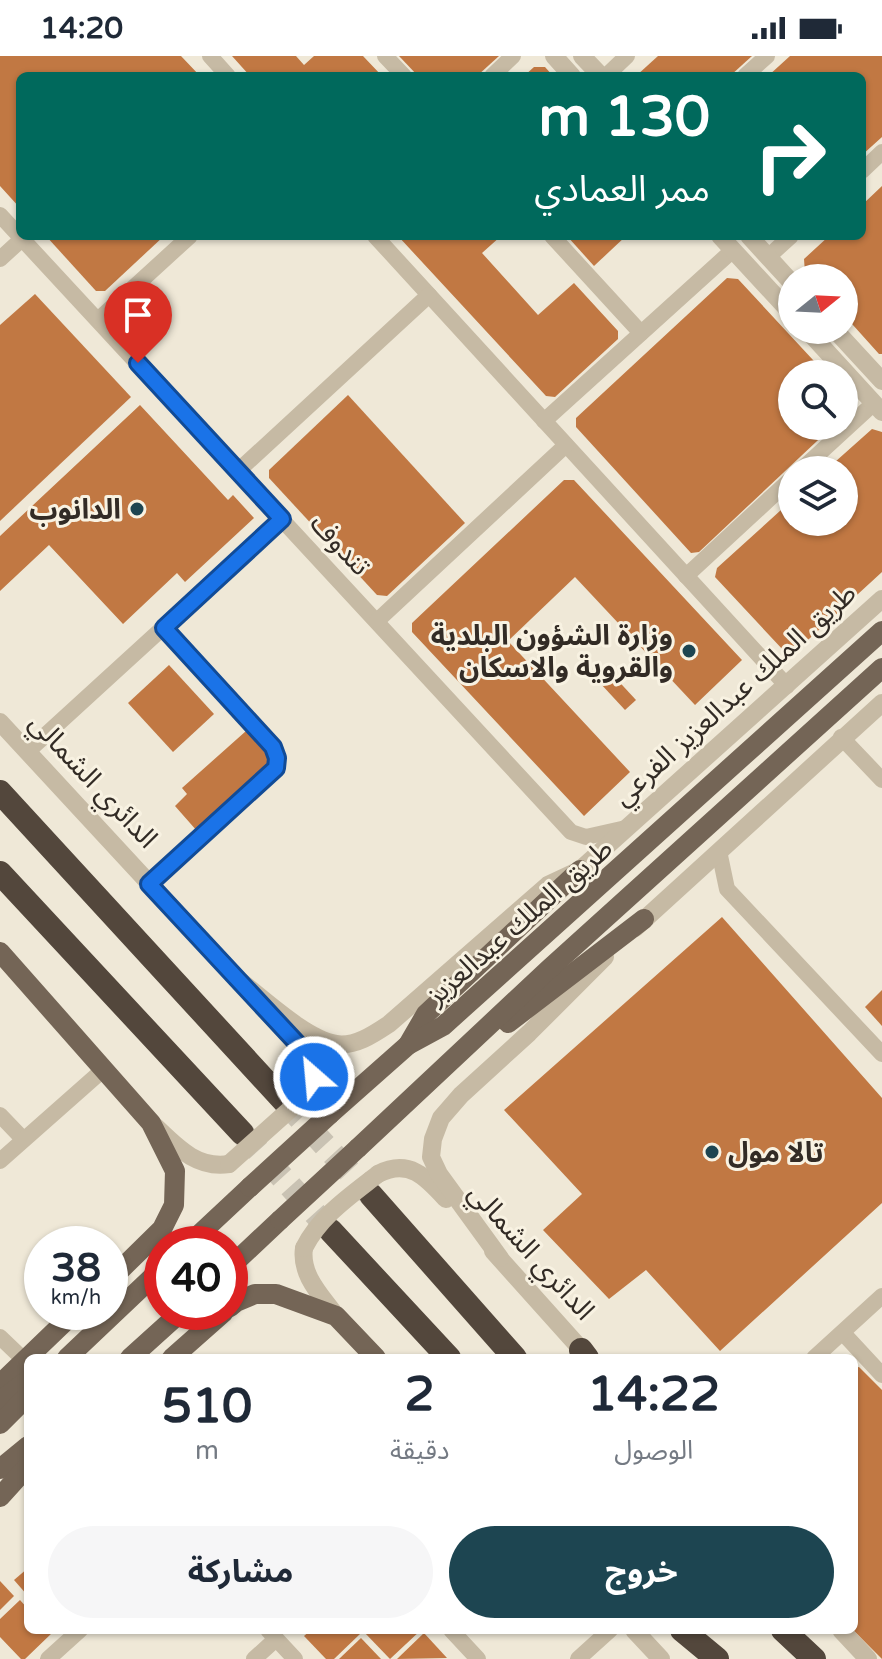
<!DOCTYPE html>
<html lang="ar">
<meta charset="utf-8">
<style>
body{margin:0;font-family:"Varela Round","Noto Sans Arabic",sans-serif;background:#f6f6f7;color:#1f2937;direction:rtl;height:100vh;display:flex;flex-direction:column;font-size:30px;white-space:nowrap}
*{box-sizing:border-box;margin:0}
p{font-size:26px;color:#747a83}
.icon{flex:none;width:44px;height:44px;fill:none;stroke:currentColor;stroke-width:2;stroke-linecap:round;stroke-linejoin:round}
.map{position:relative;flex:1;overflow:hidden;direction:ltr}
.side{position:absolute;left:24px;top:1298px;width:834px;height:280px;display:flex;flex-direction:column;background:#fff;border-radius:12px;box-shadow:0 2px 6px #0004;direction:rtl}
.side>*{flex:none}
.top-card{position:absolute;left:16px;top:16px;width:850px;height:168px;border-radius:12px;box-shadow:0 2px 6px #0004;direction:rtl;background:#00695c;color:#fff;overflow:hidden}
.needle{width:52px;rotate:72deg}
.tools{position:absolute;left:778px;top:208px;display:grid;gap:16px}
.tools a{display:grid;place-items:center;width:80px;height:80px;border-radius:50%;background:#fff;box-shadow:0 2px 6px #0004;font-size:40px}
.speed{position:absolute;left:24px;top:1170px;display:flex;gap:16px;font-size:40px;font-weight:700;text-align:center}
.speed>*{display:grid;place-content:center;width:104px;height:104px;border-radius:50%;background:#fff;box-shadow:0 2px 6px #0004;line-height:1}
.speed small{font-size:20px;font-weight:400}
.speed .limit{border:12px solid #d22;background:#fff;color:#111}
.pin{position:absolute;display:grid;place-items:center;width:68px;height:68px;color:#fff;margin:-82px -34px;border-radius:50% 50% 50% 0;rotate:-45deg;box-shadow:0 0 8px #0007}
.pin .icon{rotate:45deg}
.me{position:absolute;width:88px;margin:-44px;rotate:333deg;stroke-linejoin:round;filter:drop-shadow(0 0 6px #0008)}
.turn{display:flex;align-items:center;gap:28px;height:168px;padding:0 24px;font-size:36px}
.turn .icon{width:104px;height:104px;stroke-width:2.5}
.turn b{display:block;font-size:56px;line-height:68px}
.eta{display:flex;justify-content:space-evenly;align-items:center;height:136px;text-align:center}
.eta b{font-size:48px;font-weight:700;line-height:56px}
.cta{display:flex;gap:16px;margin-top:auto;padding:16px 24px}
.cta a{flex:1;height:92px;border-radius:48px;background:#1d4551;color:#fff;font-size:32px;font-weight:700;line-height:92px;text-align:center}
.cta a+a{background:#f6f6f7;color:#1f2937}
.status{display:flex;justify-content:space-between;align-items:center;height:56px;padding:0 40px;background:#fff;direction:ltr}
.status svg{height:22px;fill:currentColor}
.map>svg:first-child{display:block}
</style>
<div class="status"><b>14:20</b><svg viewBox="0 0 49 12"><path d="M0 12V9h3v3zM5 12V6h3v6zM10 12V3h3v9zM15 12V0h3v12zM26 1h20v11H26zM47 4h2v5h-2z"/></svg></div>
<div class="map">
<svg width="882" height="1603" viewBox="0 0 882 1603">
<rect width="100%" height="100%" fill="#efe8d7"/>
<g fill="#c17843">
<path d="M0,0H181L200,20H20V152L0,130Z"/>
<path d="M232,0H296L304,9L314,0H363L382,20H250Z"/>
<path d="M399,0H499L477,20H418Z"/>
<path d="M658,0H752L730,20H636Z"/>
<path d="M790,0H882V81L862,99V20H768Z"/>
<path d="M534,11H545L553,20H524Z"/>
<path d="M882,130V298H879L844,259V222H810L805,217L804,203L829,180H862V149Z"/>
<path d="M46,180H164L105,235H96Z"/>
<path d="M398,180H501L482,197L538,259L574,227L618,275V283L555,341L546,340Z"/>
<path d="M567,180H626L594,210Z"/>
<path d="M727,222L738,223L826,318H792V370H833L699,496L691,497L576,371V362Z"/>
<path d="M35,238L131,341L0,465V269Z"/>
<path d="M348,339L465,467L387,540L377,539L269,422V414Z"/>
<path d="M140,349L228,444L233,439L254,462L185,526L177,517L123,568L49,489L0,535V480Z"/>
<path d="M872,373L882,376V516L797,594L784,595L715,521L717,512L792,444V466H844V414H826Z"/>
<path d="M564,424H574L742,604L695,649L575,521L508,585L630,716L584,760L412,576V567Z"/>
<path d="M169,609L214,658L173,696L128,647Z"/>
<path d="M611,617L636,644L625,654L600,627Z"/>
<path d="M246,675L269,701L267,711L197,775L175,750L187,738L182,732Z"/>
<path d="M722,861L882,1042V1147L720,1295L646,1214L609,1243L543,1174L582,1138L504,1054Z"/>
<path d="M882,934V970L865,951Z"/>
<path d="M859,1311L882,1334V1603L854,1575V1312Z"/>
<path d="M28,1512V1540L14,1524Z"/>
<path d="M0,1525L14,1540L0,1554Z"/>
<path d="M20,1544L28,1553V1574H48L52,1577L25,1603H21L0,1581V1563Z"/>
<path d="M311,1574H356L360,1578L334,1603H326L304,1580Z"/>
<path d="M367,1574H421L390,1603L364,1576Z"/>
<path d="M424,1577L447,1602L397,1603Z"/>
<path d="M361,1582L381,1603H339Z"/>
</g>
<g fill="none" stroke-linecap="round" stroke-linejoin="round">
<g stroke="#c9c2b3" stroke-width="24" stroke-dasharray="24 12" stroke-linecap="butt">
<path d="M284,1045L371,1139"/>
<path d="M242,1077L331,1175"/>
</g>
<g stroke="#c6baa4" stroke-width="16">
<path d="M210,0L228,20"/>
<path d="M385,0L404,20"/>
<path d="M492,20L513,0"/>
<path d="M606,20L627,0"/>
<path d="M745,20L767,0"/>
<path d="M862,115L882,96"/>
<path d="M0,159L571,776L586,781L626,772"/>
<path d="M375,180L787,630"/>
<path d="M552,180L641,277"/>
<path d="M768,201L791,180"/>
<path d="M0,203L22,183"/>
<path d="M98,264L190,180"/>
<path d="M544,365L733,194"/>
<path d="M801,414L874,347"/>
<path d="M238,415L429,239"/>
<path d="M686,520L792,422"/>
<path d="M377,565L566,389"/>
<path d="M841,681L882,724"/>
<path d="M27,696L282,463"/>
<path d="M719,795L727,833L882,998"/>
<path d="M149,828L276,712L277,702L273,691L164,572"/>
<path d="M0,1059L23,1083"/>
<path d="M0,1105L104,1013"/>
<path d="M843,1277L882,1319"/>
<path d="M0,1281L23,1303"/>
<path d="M814,1302L882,1240"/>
<path d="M268,1574L295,1603"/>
<path d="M451,1574L478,1603"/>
<path d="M48,1603L80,1574"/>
<path d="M254,1603L276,1583"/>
<path d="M578,1603L610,1574"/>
</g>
<g stroke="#c6baa4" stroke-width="18">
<path d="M554,0L572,20"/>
<path d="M582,0L601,20"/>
<path d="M720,180L792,258"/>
<path d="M749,180L792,227"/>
<path d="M807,274L882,356"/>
<path d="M835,274L882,325"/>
<path d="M0,666L246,932"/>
<path d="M635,872L882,647"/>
<path d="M240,925C265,944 306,983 336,988C355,991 374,978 389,968L548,829L580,814L882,543"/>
<path d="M271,960L307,998L314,1021L305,1040"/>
<path d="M156,1071C177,1091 197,1113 229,1108"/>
<path d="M378,1118C409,1102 426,1121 446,1143"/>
<path d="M304,1192C300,1219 321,1239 336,1260"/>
<path d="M493,1195L588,1301"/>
<path d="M500,1202L439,1118L431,1101L433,1083L441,1062L461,1039L529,977L605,901"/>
<path d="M634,1574L661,1603"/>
<path d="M841,1574L868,1603"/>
</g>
<g stroke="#746556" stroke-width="20">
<path d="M0,896L151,1067L175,1115L174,1149L162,1173L110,1224"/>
<path d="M508,967L644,863"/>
<path d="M408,989L426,958L580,814"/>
<path d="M330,1058L408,989L443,970L882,575"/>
<path d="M358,1092L549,913L882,612"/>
<path d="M189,1188L250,1131"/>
<path d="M230,1211L280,1164"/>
<path d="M230,1251L236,1246L255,1238H276L336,1260L376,1302"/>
<path d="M67,1302L162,1212"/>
<path d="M130,1302L181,1256"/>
<path d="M172,1302L224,1256"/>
<path d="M0,1328L75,1256"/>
<path d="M0,1345L28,1324"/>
<path d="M0,1368L28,1340"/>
<path d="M0,1413L28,1390"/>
<path d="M0,1441L28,1410"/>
</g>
<g stroke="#53473c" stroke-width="24">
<path d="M0,736L284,1045"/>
<path d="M0,817L242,1077"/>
<path d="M371,1139L515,1302"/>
<path d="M331,1175L449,1302"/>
<path d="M581,1294L587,1302"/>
<path d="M682,1574L717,1603"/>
<path d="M783,1574L814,1603"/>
</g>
<g stroke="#c6baa4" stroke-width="18">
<path d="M229,1108L305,1040"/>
<path d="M304,1192C320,1160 350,1140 378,1118"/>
</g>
<g stroke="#746556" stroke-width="20">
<path d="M250,1131L330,1058"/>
<path d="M280,1164L358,1092"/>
</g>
</g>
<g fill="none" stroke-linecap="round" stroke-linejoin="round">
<g stroke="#114b97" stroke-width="20">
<path id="route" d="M138,307L282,463L164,572L273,691L277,702L276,712L149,828L307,998L314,1021"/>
</g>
<use href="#route" stroke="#1a73e8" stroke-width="14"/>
</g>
<g fill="#1d4551" stroke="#f8f2e2" stroke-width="3">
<circle cx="137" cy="453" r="8"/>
<circle cx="689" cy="595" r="8"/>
<circle cx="712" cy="1096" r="8"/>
</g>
<g text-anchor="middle" stroke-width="6" stroke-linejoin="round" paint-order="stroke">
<g font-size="28" font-weight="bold" fill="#322b25" stroke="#f8f2e2" text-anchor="end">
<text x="121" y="463">الدانوب</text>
<text x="673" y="589">وزارة الشؤون البلدية<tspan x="673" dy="32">والقروية والاسكان</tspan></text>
<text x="728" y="1106" text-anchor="start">تالا مول</text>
</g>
<g font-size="28" fill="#322b25" stroke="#f8f2e2">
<text transform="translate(341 488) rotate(47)" y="10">تندوف</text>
<text transform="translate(734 638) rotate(-42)" y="10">طريق الملك عبدالعزيز الفرعي</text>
<text transform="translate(94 724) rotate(47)" y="10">الدائري الشمالي</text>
<text transform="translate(519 865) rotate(-41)" y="10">طريق الملك عبدالعزيز</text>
<text transform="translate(532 1195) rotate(48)" y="10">الدائري الشمالي</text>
</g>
</g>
</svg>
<div class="tools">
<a><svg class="needle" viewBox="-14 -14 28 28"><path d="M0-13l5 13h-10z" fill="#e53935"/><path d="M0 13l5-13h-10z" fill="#747a83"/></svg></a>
<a><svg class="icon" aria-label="search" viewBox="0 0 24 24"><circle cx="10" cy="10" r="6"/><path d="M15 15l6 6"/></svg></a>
<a><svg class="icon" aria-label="layers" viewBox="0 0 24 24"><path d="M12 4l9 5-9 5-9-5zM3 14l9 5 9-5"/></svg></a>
</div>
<div class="speed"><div>38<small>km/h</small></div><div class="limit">40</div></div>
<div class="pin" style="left:138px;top:307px;background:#d93025"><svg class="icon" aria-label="arrive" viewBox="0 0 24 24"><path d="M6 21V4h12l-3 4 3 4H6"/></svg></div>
<svg class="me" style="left:314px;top:1021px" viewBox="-20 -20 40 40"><circle r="17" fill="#1a73e8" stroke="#fff" stroke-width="3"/><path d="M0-11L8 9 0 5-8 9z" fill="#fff"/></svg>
<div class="top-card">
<div class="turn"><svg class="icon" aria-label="right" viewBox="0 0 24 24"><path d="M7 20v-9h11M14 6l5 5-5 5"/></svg><div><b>130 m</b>ممر العمادي</div></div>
</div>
<section class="side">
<div class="eta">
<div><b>14:22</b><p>الوصول</p></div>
<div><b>2</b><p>دقيقة</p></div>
<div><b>510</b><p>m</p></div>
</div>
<div class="cta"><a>خروج</a><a>مشاركة</a></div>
</section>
</div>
